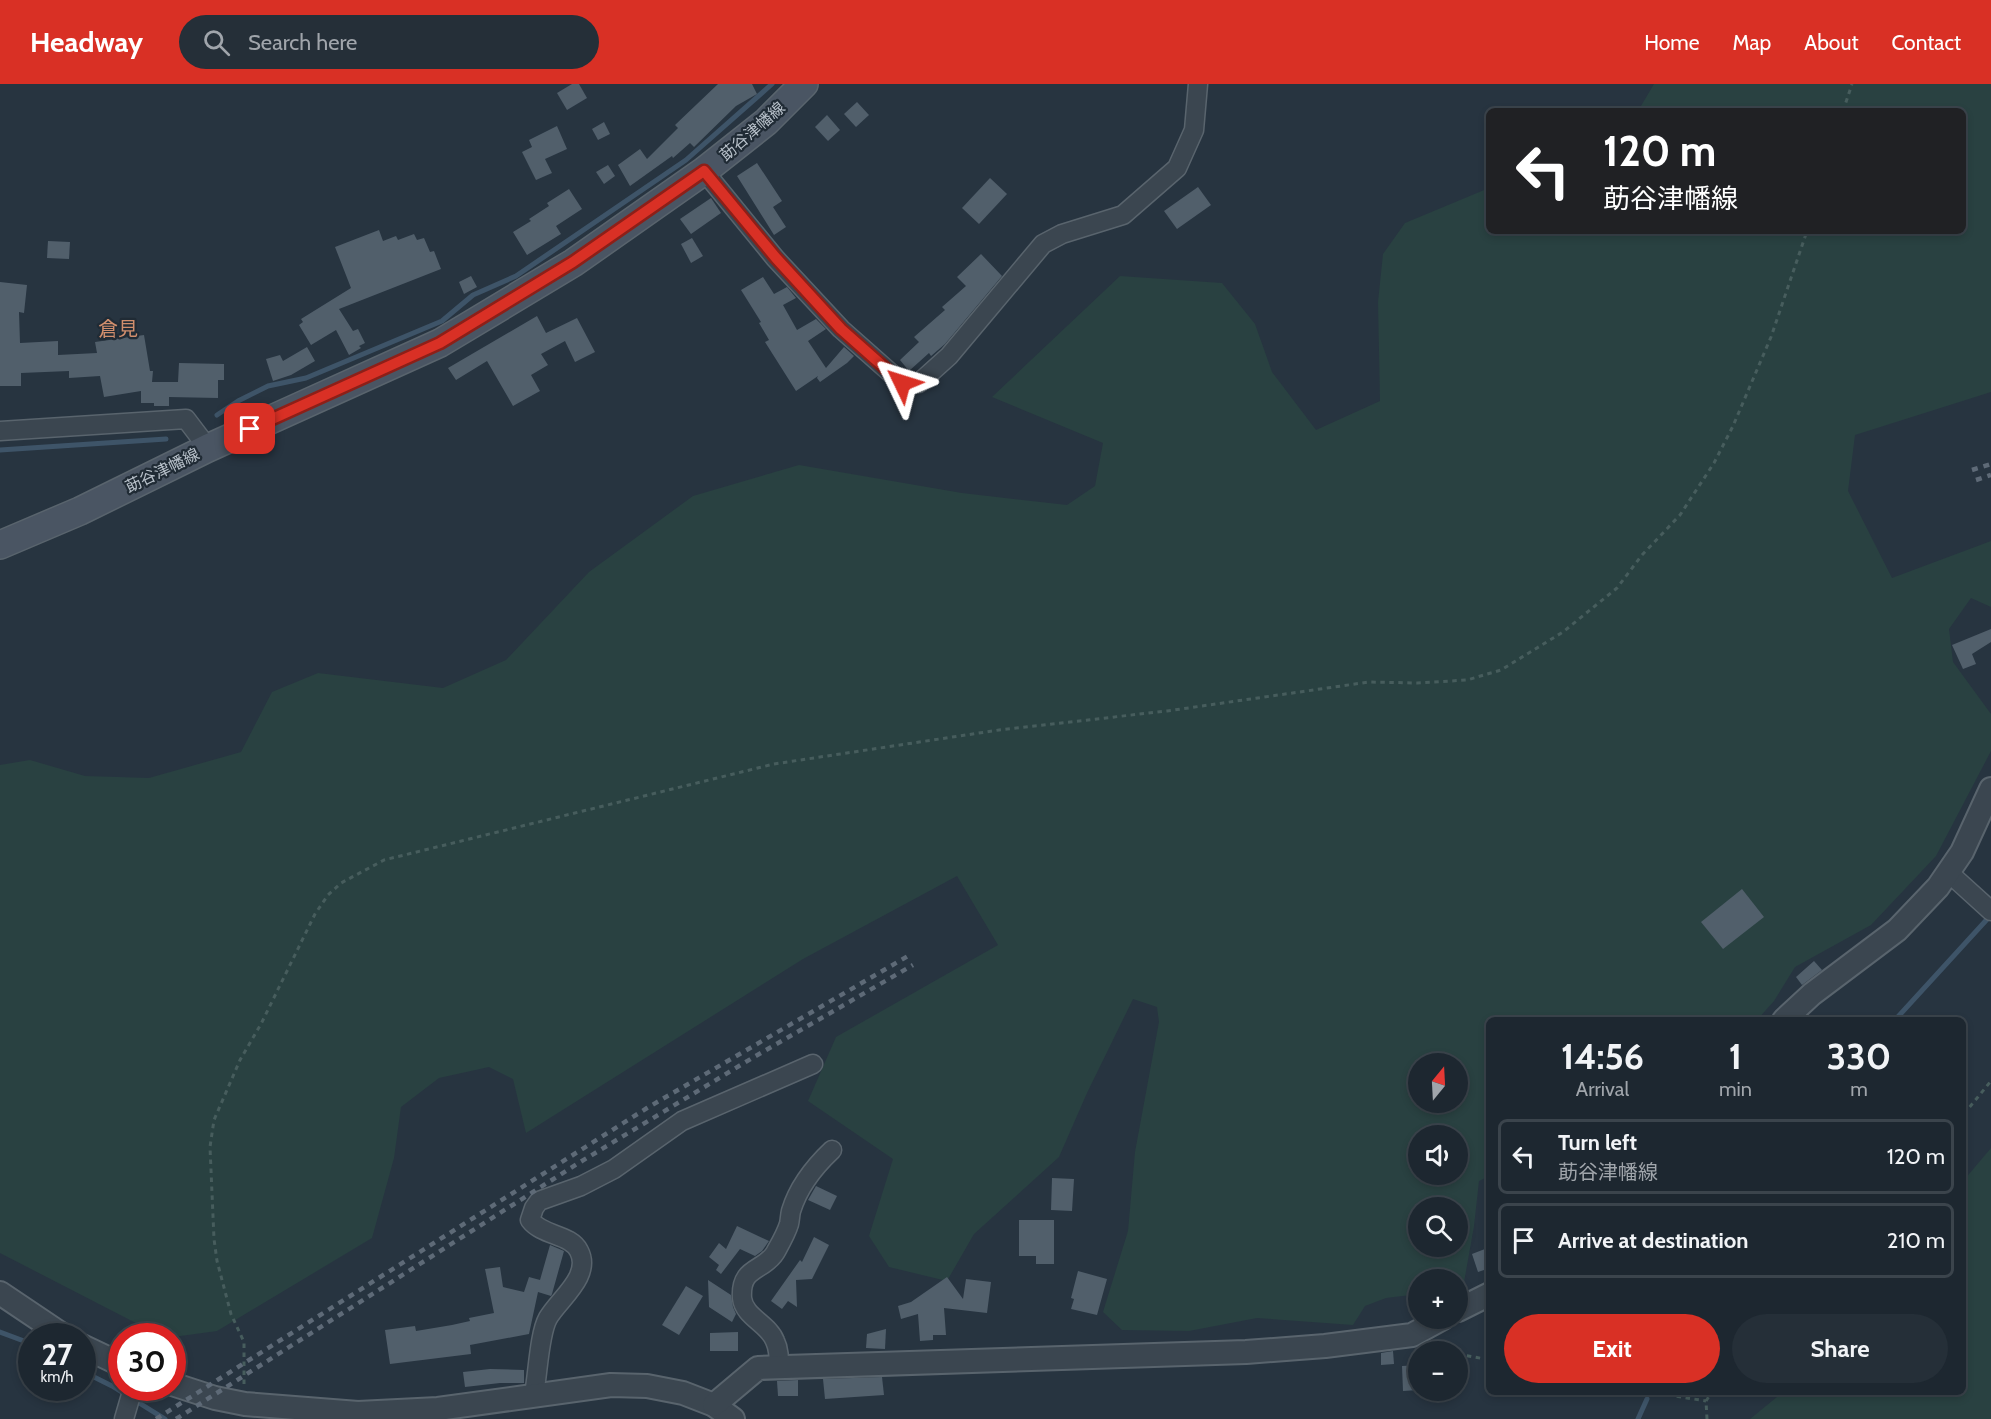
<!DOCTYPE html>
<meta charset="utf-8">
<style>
body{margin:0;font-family:Cabin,"Noto Sans JP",sans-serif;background:#252f38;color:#f1f3f6;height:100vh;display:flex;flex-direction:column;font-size:22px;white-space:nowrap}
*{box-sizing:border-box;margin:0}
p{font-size:20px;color:#a0a5ab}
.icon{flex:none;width:33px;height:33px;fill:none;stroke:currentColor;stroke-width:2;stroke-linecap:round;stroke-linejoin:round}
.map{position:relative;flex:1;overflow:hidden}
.details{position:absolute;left:1486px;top:933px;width:480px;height:378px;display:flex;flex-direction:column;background:#1d2730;border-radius:9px;box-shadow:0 3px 9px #0003,0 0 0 2px #3b444c}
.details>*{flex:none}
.hud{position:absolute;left:1486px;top:24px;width:480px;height:126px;border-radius:9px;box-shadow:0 3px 9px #0003,0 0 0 2px #3b444c;background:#202124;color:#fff;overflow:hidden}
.needle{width:39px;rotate:18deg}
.tools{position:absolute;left:1408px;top:969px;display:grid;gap:12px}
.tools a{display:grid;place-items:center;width:60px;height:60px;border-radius:50%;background:#1d2730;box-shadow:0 3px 9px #0003,0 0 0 2px #3b444c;font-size:30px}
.speed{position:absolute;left:18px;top:1239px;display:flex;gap:12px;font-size:30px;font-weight:700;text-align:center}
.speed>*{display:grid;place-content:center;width:78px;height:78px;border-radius:50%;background:#1d2730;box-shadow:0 3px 9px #0003,0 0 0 2px #3b444c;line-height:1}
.speed small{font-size:15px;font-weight:400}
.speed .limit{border:9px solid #d22;background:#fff;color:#111}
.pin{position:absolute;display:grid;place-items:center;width:51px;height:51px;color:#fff;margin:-26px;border-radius:12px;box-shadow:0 3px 9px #0006}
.me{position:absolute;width:66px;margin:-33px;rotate:311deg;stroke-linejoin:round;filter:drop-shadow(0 0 4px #0008)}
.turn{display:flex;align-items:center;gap:21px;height:126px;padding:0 18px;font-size:27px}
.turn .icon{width:78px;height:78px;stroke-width:2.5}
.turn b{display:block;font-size:42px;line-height:51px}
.eta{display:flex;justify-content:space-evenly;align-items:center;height:102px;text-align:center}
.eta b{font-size:36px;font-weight:700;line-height:42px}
.action{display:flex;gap:12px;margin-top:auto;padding:12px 18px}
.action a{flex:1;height:69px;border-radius:36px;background:#d93025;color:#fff;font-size:24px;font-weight:700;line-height:69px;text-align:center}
.action a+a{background:#252f38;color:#f1f3f6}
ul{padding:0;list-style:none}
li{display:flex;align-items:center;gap:18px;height:75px;margin:0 12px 9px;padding:0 6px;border:3px solid #3b444c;border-radius:9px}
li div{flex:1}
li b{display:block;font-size:22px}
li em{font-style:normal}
header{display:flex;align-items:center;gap:36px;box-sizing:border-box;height:84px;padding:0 30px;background:#d93025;color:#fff}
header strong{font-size:28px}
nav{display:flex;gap:33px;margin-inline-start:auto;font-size:21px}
.search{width:420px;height:54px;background:#252f38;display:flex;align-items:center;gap:15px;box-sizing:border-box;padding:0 21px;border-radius:33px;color:#a0a5ab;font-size:22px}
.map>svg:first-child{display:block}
</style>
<header>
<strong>Headway</strong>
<div class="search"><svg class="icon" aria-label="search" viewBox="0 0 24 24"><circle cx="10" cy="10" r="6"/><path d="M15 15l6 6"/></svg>Search here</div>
<nav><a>Home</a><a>Map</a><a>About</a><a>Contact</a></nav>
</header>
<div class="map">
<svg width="1991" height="1335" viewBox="0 0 1991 1335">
<rect width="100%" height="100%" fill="#273440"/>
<g fill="#294141" fill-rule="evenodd">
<path d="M1654,0H1991V308L1855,351L1848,407L1892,494L1991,457V523L1971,514L1949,545L1953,578L1991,630V667L1936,772L1871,841L1795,883L1774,917L1757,936H1490L1489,1092L1479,1097L1474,1142L1463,1204L1458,1205V1196H1419V1210L1386,1214L1365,1222L1353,1241L1257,1234L1189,1247L1122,1246L1103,1228L1128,1147L1135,1068L1159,938L1157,923L1133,915L1087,1009L1059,1073L974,1150L947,1197L889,1183L869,1152L893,1075L808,1017L836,953L998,861L957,792L803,875L526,1049L513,995L489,983L439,994L401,1023L394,1074L372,1154L217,1247L173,1253L161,1252L0,1169V681L30,676L85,692L149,694L241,668L272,608L318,589L443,604L506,576L589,488L693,412L799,381L962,409L1067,421L1095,402L1103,359L992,313L1120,192L1222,199L1255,240L1272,288L1316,346L1380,317L1378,218L1383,170L1405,139L1489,104L1490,147H1964V27H1638ZM1419,980H1458V1018H1419ZM1419,1052H1458V1090H1419ZM1419,1124H1458V1162H1419Z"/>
<path d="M1991,1064V1335H1750L1783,1308H1964V1096Z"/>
</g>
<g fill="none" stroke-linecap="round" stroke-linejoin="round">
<g stroke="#3e5468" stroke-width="5">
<path d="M217,331L238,317L268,302L306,294L442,237L473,211L516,192L686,76L772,0"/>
<path d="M0,366L166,355"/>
<path d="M1895,936L1991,831"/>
<path d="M0,1248L32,1260"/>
<path d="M82,1287L112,1302L165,1335"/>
<path d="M1638,1335L1647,1315"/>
</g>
</g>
<g fill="#515f6b">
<path d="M572,0H579L587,14L567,26L557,9Z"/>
<path d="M718,0H752L757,10L736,22L694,63L690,59L673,74L672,72L630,102L618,81L640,65L647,75L678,44L675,41Z"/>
<path d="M857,18L869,31L856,43L844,30Z"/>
<path d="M827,31L840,46L828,57L815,43Z"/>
<path d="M604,38L610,50L598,56L592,45Z"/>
<path d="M557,42L567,65L545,75L552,89L536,96L522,68L532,63L529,56Z"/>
<path d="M757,79L782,117L773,123L786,143L774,151L737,92Z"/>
<path d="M608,81L615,92L604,100L596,88Z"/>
<path d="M990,94L1007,110L979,140L962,124Z"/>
<path d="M1198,103L1211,121L1177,145L1164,127Z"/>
<path d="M569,105L582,125L556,142L561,150L527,171L513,148L531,137L529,135L549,122L547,119Z"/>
<path d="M711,114L721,129L691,150L680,135Z"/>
<path d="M379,146L383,157L396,152L398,156L414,150L417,156L424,154L430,168L434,167L441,185L339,225L353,247L358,245L365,259L359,262L361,264L349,271L336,246L311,261L299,241L303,238L301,235L351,204L335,163Z"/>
<path d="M692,154L703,172L691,179L681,160Z"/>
<path d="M48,157L70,158L69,175L47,174Z"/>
<path d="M981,170L1002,192L945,260L931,272L929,269L909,287L900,276L919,258L914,253L945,226L942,223L966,202L957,193Z"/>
<path d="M471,192L477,203L464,210L459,198Z"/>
<path d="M763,193L774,210L787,203L796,214L783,221L797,246L816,235L826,245L808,257L826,284L844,263L854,272L847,279L820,298L817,294L818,292L796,307L765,258L769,256L759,239L761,238L741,206Z"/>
<path d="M0,198L27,201L24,229L19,228L20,259L58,257V271L97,269L95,258L144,251L150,287H153L152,298H178L179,279L224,280V296H218V314L169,313V322H154V319H141V307L104,313L100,292L69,294V287L21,289V302H0Z"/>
<path d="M537,232L546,249L577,234L595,268L575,278L565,257L541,270L548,281L531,291L540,307L513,322L487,277L456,296L448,284Z"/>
<path d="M307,263L315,277L291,291L273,297L266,275L280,271L283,277Z"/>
<path d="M1991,545V558L1972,570L1976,580L1963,585L1952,561Z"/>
<path d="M1742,805L1764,833L1723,865L1701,838Z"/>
<path d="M1814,877L1822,886L1802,901L1796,893Z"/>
<path d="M1052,1094L1074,1095L1072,1127L1051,1126Z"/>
<path d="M816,1102L837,1112L830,1126L808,1116Z"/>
<path d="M1019,1136H1054V1180H1036V1172H1019Z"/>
<path d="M737,1142L769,1157L762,1167L755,1172L740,1165L721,1190L716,1186L719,1181L709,1173L719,1159L726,1165Z"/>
<path d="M814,1153L829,1161L812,1195L796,1196L797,1223L788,1217L782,1225L771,1217L800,1176L802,1178Z"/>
<path d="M550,1161L564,1167L552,1210L551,1212L538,1208L529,1250L470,1261L471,1270L390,1280L385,1246L415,1242L416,1247L452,1241L470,1237L469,1234L494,1229L485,1185L500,1183L503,1203L524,1208L529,1193L540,1196Z"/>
<path d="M1490,1163V1184L1478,1188L1472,1170Z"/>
<path d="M1078,1187L1107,1195L1097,1231L1071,1225L1074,1215L1071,1214Z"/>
<path d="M947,1193L963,1215L966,1195L991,1198L987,1229L944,1224L946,1251H933V1256L920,1257L918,1230L901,1235L898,1222L911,1218Z"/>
<path d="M708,1196L731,1211L733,1223L736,1230L732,1238L709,1223Z"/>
<path d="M686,1202L703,1212L679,1251L662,1241Z"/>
<path d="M886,1245L885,1265L866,1264L867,1250Z"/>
<path d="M738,1248V1267H710V1249Z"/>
<path d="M1393,1267L1394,1280L1381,1281V1269Z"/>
<path d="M1419,1281V1306L1403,1307L1402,1282Z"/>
<path d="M490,1285L524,1286V1299H500L465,1303L463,1288Z"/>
<path d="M882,1293L884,1311L825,1315L823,1295Z"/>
<path d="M798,1296V1312H778L777,1297Z"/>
</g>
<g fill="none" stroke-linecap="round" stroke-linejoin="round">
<g stroke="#59646d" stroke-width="21">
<g id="minor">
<path d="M704,87L775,174L841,245L902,299H919L949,272L1043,160L1062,150L1123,131L1177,84L1194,46L1198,0"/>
<path d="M0,347L186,335L208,364"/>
<path d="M1948,788L1991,827"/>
<path d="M779,1284C779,1274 779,1265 775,1257C769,1240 744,1233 742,1214C740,1182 763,1188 775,1169C780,1160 786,1150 789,1140C790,1136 790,1131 791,1127C798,1104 815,1082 832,1066"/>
<path d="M534,1310C538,1290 539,1250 548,1234C559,1215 592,1192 579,1167C571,1150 542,1152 530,1136L534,1124L539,1117L581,1102L614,1085L682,1037L813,980"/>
<path d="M124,1335L133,1304"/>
</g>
</g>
<g stroke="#59646d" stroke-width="26">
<g id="tertiary">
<path d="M1784,936L1812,910L1897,846L1938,803L1962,768L1991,705"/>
<path d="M0,1209L64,1252"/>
<path d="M1458,1226L1490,1210"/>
<path d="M82,1262L122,1281"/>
<path d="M172,1300L215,1314L245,1320L358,1329L438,1325L611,1301L647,1302L683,1309L714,1321L733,1335"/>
<path d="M714,1321L758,1284L1246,1268L1325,1262L1412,1251L1443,1234"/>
</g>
</g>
<g stroke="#59646d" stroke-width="30">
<path id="secondary" d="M0,461L80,427L208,364L440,259L573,179L704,87L766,38L804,0"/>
</g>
<g stroke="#475d5d" stroke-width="3" stroke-dasharray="4.5 4.5" stroke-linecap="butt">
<path d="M1843,27L1852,0"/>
<path d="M1964,1030L1991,997"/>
<path d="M1432,1262L1447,1268"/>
<path d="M1458,1270L1490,1276"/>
<path d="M244,1300V1258L231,1230L217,1177L214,1155L210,1063L214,1036L240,976L261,940L315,830L328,811L341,799L384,776L774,680L999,646L1167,627L1369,598L1417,599L1467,596L1501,586L1563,548L1617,504L1642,471L1680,431L1714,379L1733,342L1771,253L1807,147"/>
<path d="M1650,1308L1706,1317"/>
<path d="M1707,1335L1706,1317L1712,1308"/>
</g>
<use href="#minor" stroke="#3b4650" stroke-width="18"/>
<use href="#tertiary" stroke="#3b4650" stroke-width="22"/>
<use href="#secondary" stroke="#4a5563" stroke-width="27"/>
<g stroke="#5e6a77" stroke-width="4.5" stroke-dasharray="6 6" stroke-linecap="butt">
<path d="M1972,386L1991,380"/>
<path d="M1976,396L1991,391"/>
<path d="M156,1335L647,1024L908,872"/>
<path d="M176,1335L577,1080L754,973L913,881"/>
</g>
</g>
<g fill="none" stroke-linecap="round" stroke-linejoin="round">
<g stroke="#8d1f18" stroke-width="15">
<path id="route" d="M250,345L440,259L573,178L704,87L776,174L841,245L902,299"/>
</g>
<use href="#route" stroke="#d93025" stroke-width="10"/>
</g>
<g text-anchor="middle" stroke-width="4.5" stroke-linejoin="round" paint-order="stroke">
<g font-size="16" fill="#b8c1ca" stroke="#202b35">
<text transform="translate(752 47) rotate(-41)" y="6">莇谷津幡線</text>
<text transform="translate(162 386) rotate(-26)" y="6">莇谷津幡線</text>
</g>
<g font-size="20" fill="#d08e6d" stroke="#202b35">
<text x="118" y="252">倉見</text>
</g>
</g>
</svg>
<div class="tools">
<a><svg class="needle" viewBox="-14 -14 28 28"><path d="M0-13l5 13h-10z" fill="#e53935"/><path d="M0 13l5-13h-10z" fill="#a0a5ab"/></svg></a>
<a><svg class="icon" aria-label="sound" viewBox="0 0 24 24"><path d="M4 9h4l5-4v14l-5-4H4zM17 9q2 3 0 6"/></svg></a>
<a><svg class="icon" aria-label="search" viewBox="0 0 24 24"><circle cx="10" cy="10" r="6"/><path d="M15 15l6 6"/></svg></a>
<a>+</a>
<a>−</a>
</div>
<div class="speed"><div>27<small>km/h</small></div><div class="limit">30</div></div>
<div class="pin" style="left:250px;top:345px;background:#d93025"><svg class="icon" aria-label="arrive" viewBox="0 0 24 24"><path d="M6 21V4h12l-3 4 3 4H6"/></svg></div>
<svg class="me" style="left:902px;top:299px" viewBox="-20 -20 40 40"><path d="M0-17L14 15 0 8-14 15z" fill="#d93025" stroke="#fff" stroke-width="4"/></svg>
<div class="hud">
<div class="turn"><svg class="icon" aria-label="left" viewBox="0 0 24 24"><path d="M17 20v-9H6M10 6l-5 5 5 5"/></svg><div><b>120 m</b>莇谷津幡線</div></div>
</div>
<section class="details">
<div class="eta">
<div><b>14:56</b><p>Arrival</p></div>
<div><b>1</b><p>min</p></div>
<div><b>330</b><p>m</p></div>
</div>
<ul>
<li><svg class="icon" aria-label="left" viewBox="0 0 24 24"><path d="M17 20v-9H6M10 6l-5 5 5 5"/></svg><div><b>Turn left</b><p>莇谷津幡線</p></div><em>120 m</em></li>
<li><svg class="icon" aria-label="arrive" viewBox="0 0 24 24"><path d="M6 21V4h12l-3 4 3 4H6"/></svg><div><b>Arrive at destination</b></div><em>210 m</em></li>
</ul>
<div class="action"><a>Exit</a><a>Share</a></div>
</section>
</div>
